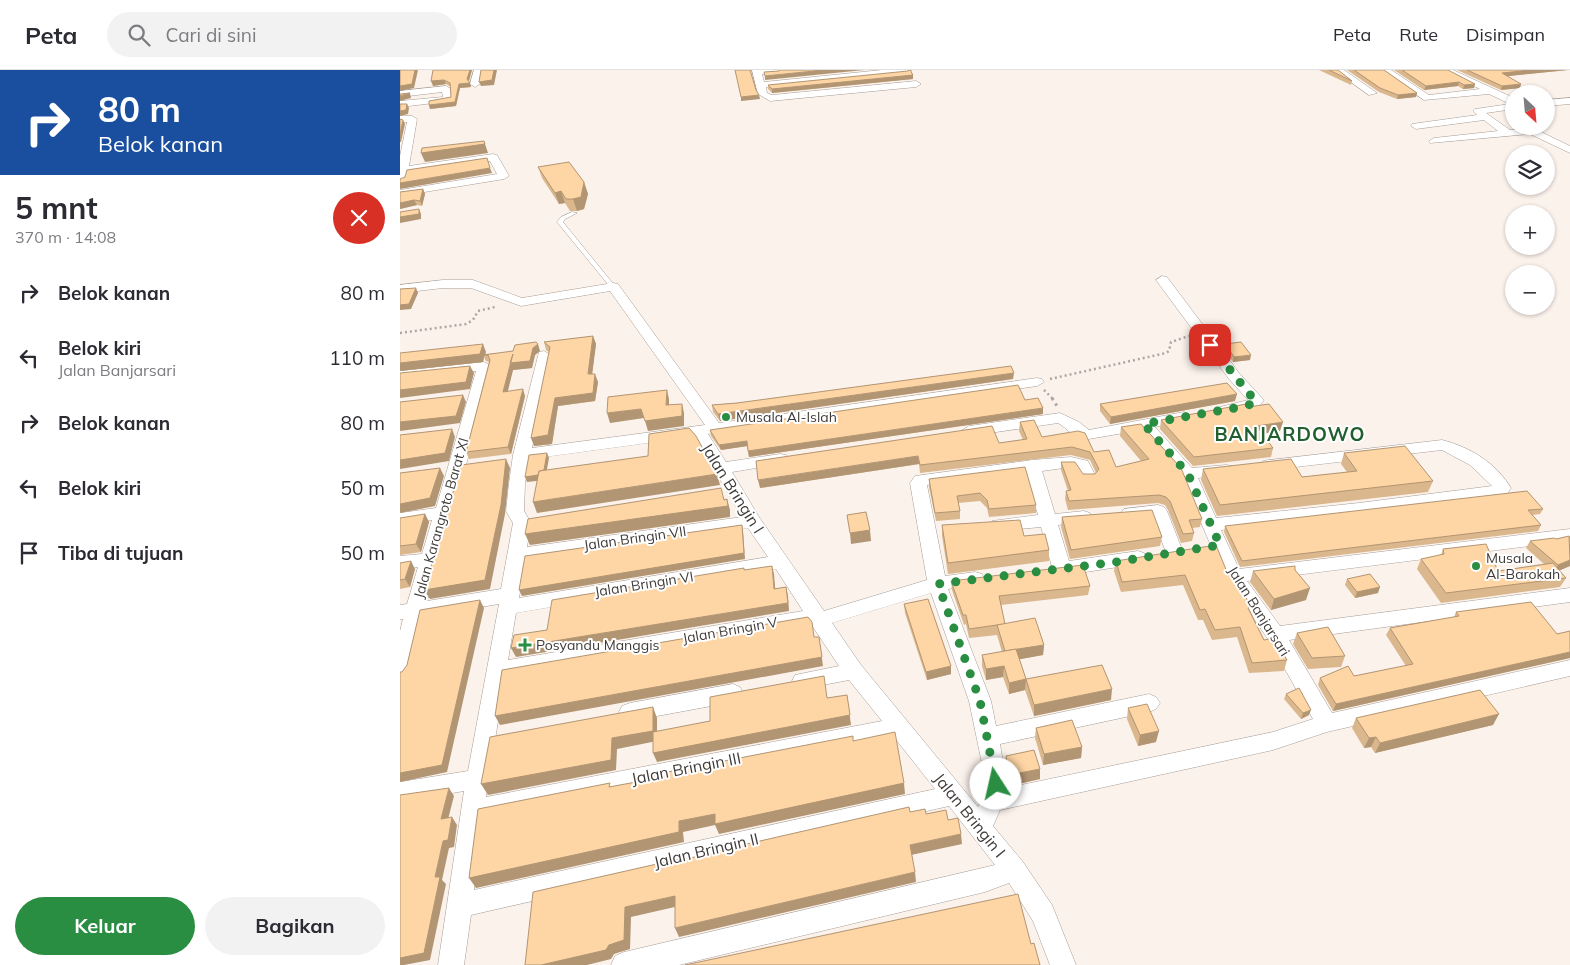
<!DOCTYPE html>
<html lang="id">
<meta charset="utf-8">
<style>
body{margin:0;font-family:Mulish,sans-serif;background:#f2f2f3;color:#2b2b33;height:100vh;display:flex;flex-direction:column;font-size:19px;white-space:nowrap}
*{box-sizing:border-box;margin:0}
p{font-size:16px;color:#7c7c81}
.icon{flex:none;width:28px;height:28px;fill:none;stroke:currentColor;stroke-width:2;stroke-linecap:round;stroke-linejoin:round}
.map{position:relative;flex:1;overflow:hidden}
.side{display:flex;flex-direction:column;background:#fff;width:400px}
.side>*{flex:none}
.top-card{background:#1a4fa0;color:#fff;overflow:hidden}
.needle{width:32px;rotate:154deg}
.controls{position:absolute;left:1105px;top:15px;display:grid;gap:10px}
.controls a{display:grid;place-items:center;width:50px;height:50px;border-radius:50%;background:#fff;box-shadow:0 1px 4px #0004;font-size:25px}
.pin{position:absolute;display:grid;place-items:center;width:42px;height:42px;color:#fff;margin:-21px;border-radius:10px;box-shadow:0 2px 8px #0006}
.me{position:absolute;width:55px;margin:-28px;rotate:350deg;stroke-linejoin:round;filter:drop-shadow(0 0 4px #0008)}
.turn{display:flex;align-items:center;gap:18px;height:105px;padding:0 15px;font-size:22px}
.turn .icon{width:65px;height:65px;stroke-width:2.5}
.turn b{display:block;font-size:35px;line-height:42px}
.round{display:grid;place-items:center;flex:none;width:52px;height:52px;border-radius:26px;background:#f2f2f3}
.summary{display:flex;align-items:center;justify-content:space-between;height:85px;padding:0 15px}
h1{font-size:30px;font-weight:700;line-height:38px}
.action{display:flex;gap:10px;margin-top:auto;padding:10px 15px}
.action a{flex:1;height:58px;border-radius:30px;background:#298d42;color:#fff;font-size:20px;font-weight:700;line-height:58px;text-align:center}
.action a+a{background:#f2f2f3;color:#2b2b33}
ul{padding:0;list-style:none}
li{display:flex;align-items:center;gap:15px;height:65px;padding:0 15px}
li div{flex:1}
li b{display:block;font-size:19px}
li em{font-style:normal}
header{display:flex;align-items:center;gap:30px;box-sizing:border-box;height:70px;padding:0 25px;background:#fff;border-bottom:1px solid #e1e1e2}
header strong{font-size:24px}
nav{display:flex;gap:28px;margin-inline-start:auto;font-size:18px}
.search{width:350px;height:45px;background:#f2f2f3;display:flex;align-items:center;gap:12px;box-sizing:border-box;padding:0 18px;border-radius:28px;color:#7c7c81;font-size:19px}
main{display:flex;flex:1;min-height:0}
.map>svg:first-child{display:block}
</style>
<header>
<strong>Peta</strong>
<div class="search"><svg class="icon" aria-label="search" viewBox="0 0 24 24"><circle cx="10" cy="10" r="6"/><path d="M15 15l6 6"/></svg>Cari di sini</div>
<nav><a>Peta</a><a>Rute</a><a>Disimpan</a></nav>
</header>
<main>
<section class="side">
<div class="top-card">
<div class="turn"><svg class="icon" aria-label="right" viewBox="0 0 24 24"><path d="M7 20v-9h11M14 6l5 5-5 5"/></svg><div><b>80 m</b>Belok kanan</div></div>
</div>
<div class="summary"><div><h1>5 mnt</h1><p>370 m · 14:08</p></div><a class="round" style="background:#d93025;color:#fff"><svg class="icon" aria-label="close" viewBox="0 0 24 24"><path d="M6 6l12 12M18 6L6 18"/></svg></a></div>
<ul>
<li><svg class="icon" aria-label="right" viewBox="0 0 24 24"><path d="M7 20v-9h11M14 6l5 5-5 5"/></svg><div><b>Belok kanan</b></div><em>80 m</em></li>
<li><svg class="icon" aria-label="left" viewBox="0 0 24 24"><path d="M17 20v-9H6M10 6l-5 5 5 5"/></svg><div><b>Belok kiri</b><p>Jalan Banjarsari</p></div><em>110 m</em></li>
<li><svg class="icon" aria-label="right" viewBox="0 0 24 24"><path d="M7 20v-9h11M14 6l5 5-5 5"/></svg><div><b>Belok kanan</b></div><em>80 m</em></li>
<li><svg class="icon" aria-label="left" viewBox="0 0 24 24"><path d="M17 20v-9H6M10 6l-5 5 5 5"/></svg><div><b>Belok kiri</b></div><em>50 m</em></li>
<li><svg class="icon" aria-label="arrive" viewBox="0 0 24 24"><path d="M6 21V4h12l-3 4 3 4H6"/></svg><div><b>Tiba di tujuan</b></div><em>50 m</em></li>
</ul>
<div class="action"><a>Keluar</a><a>Bagikan</a></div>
</section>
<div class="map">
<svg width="1170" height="895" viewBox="0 0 1170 895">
<rect width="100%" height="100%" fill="#fcf2ec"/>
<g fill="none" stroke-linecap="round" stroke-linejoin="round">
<g stroke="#a59c96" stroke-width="1">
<path id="service" d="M172,142L177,143L165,149L163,152L215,216V218H211L157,152L161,147Z"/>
</g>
<g stroke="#a59c96" stroke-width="1">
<g id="minor">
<path d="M74,0H82L80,14L75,17L70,14Z"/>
<path d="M352,0H383L379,3L362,4L364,12L482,0H512L508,3L366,17L367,23L372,25L516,11L521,14L516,17L370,31L358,24Z"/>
<path d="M934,0H944L977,23L969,25Z"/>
<path d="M981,0H991L1029,25L1080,19L1042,0H1053L1114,28V39L1086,43L1110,60L1135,59L1170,76V83L1130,64L1030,73L1029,71L1034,68L1098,61L1084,50L1016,59L1011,56L1012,54L1077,45L1073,41L1075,39L1110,34L1089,24L1024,30Z"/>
<path d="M46,16L51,19V31L0,37V31L43,27L42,22L0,27V21Z"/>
<path d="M1170,28V34L1146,36V30Z"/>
<path d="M0,46H12L17,49L9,96L93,84L97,85L109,106L104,109L0,126V120L97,104L90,91L8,103L5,112L0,113V86L7,52H0Z"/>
<path d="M762,206L767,207L839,303L861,327L864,330L858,338L825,345L820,343L817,340L820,337L848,330L829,309L756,210Z"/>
<path d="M43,210H73L122,228L213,213L218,214L319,353L637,308L642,309L644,312L637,316L308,364L326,392L380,384L386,385L388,389L386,393L332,402L359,447L424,541L527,510L510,413L515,406L632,390L671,387L688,391L696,407L694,411H682L676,399L671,397L642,401L655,444L684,441L690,443L693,447L690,451L658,455L669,491L738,481L744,483L747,488L744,493L660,506L653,504L651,499L652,497L641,457L598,461L592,459L589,455L592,451L638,445L626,403L527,415L545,506L575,502L582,504L584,509L582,514L548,519L591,631L596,656L749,624L756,627L760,633L756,639L749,642L600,674L607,718L873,662L913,649L868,569L824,506L781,406L741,360L683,370C674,368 667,358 658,353L569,366L563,364L561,361L569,356L660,343L679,352L689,360L784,342L789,344L792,347L789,350L755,357L792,398L826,395L832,396L834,400L832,404L798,408L816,448L959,433L1092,416L1070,395L1042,380L869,400L863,399L861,395L863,391L869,390L1042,370C1070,377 1096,393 1111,418L1107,424L959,445L821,460L839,499L1170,459V471L847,511L880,556L1170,518V532L889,570L932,643L1170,590V606L927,662L873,680L600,740L593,756L623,792L652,835L676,895H650L633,851L609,813L585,822L279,895H211L215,886L224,882L595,795L549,736L71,845L64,895H38L64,721L0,732V712L68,701L99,534L23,546L10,602L7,608L0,610V561L3,549H0V535L7,534L18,497L0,500V486L22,484L32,450L0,455V443L36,438L76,301L0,309V301L84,292L91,296L86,325L27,531L101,519L113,453L106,441L109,413L113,385L139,282L144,281L151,285L132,378L305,355L210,221L121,236L71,218H43L0,223V215ZM292,367L300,375L342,447L127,477L131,453L124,441L125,413L130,389ZM348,458L368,487L119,528L125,490ZM376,499L403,541L108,590L116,543ZM531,523L569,631L585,708V721L578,737L461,595L432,553ZM411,554L439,596L395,605L392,611L395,617L402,619L449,610L482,651L86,727L105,607ZM494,667L535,719L74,820L83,748Z"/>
<path d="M758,435L764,437L767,441L783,482L780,487L774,488L768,487L752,447H724L721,443L724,439Z"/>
<path d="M333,614L340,617L343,623L340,629L333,632L230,651L222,648L219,642L222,636L230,633Z"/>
</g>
</g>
<g stroke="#aea6a2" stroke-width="2.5" stroke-dasharray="2 3" stroke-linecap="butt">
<path d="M0,263L66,254L73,250L78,241L95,237"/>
<path d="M650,309L766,283L769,281L771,272L789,266"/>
<path d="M644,320L653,329"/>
</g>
<path stroke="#aea6a2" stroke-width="3" stroke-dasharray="2.5 4" stroke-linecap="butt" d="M652,328L657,336"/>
<use href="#service" fill="#fff" fill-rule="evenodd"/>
<use href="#minor" fill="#fff" fill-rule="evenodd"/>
</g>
<g fill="#dab78d">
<path d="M33,0H72L69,12L71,17L60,18L56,36L30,39L29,35L51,27V17L46,14L33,16Z"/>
<path d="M919,0H938L952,11L951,15Z"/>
<path d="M947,0H984L1017,23L1016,27L997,29L979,22Z"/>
<path d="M994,0H1048L1074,18L1063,19L1058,16L1024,20Z"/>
<path d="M1057,0H1168L1107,6L1120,18L1101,20Z"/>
<path d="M513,5V9L372,23L368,19V15Z"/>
<path d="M138,97L184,112L188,124L184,139L177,141H170L165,133L159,134L142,108Z"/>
<path d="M23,119L25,124L22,136L17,135L0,139V122Z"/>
<path d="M193,266L196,274L192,304L198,312L195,331L158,336L152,374L134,376L149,282L146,280L144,272Z"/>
<path d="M825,274L850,290L833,292L824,279Z"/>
<path d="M140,281L135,285L132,298L113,300L107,321L125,326L111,384L69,389L66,382L89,292L86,291L84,287L83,292L0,301L86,282L85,284Z"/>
<path d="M613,309L320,351L313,342L312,335Z"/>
<path d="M625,330L643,344L349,387L347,376L321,380L311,366L310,360Z"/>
<path d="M835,331L710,354L700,341V334Z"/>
<path d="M848,337L880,361L862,364L873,378L871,387L793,396L760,359L761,350Z"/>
<path d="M620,352L642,367L694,382L716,397L741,391L720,366L721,357L802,449L800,457L792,458L794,463L792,471L781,473L768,440L765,435L758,433L668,440L665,429L666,421H668L661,400V392L683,404H695L696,403L690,390L671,385L520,403L519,394L360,418L599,373L623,370L619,361Z"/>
<path d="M944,383L1033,411L1028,422L817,446L801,410L803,399L902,407L947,402L941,394Z"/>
<path d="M529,409L636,435V443L589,447L587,438L580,431L558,433L560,441V449L536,451L529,417Z"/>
<path d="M1143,439L1140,444L1132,445L1141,455L1138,461L840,497L824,462L825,456Z"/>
<path d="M25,444L29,452L21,482L0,485V448Z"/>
<path d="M662,447L762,467L760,476L670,489L661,457Z"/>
<path d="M542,455L624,466L649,480V491L548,504L542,466Z"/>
<path d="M1170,466V496L1159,500L1166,508L1160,517L1041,533L1017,499L1021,489L1041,485L1043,479L1098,501L1144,494L1126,478L1130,471L1156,469Z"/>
<path d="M716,491L827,502L851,542L864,570L887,590L884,601L849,603L837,567L812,570L803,550H798L783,515L721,522L714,501Z"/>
<path d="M0,493L15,499L10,517L0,519Z"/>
<path d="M853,501L906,530L871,540L850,512Z"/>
<path d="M947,509L978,523L955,528L945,515Z"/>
<path d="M551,511L690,516L688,525L601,535L605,554L644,575L643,585L619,589L626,609L711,630L634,646L625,620L609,624L603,607L586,610L582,596V585L602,582L597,565L569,568L566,554L564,555L552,520Z"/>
<path d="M504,534L551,604L527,610L505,543Z"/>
<path d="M1056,542L1157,564L1170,561V589V588L933,641L918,615L920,608L954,606L1006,596L986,565L990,558L1054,547Z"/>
<path d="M897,563L945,586L941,597L908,599L893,574Z"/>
<path d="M886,624L909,645L901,649L884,629Z"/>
<path d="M728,638L756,672L738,676L727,649Z"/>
<path d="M956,648L1093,655L975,683L971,677L964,678L952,658Z"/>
<path d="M636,658L682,677L681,688L643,695L635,668Z"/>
<path d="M606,686L640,699V709L609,716L605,696Z"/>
</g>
<g fill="#b29573">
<path d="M15,0H18L14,18L0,21V16Z"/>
<path d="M70,0H72L68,13H70L71,17L60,18L56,36L30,39L29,35L55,32L59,14L67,9Z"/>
<path d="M94,0H97L94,15L81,16L79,12Z"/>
<path d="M424,0H464L365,10V6Z"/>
<path d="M1131,0H1168L1100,7L1102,3Z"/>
<path d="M513,5V9L372,23V19Z"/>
<path d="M44,10L46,14L33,16L31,11Z"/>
<path d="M1059,12L1058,16L1024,20L1026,16Z"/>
<path d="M1075,14L1074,18L1063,19L1064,15Z"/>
<path d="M1121,14L1120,18L1101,20L1102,16Z"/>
<path d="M10,23L11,28L0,31V26Z"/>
<path d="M1017,23L1016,27L997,29L998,25Z"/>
<path d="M359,25L360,29L341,31V27Z"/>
<path d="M7,34L9,38L8,44L0,46V41Z"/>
<path d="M3,50L5,54L1,72H0V64Z"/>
<path d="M84,71L88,83L25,92L21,83Z"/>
<path d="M90,98L92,103L0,119V113Z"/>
<path d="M184,112L188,124L184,139L177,141L173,129Z"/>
<path d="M23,119L25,124L22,136L20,131Z"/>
<path d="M161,121L165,133L159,134L155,123Z"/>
<path d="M14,130L17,135L0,139V133Z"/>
<path d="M19,139L21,144V149L0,153V147Z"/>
<path d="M16,218L18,223L11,239L0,240V235Z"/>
<path d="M193,266L196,274L191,313L188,304Z"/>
<path d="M83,274L86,282L85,285H83L84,287L83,292L0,301V293Z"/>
<path d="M138,274L140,281L135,285L132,298L113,300L106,329L103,322L113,284L133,278Z"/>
<path d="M851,285L850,290L833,292L834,287Z"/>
<path d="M70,296L74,303L70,319L0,328V320Z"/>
<path d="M614,303L613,309L320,351L318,344Z"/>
<path d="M195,304L198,312L195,331L158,336L152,374L134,376L131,368L155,328Z"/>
<path d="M123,319L125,326L111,384L108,377Z"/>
<path d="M267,320L269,329V345L266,335Z"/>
<path d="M837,324L835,331L710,354L711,347Z"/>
<path d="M63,325L66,332L60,353L0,361V352Z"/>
<path d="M282,334L284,343V356L248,361L245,351Z"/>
<path d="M643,338V344L349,387L348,381Z"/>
<path d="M241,339L244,348L210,353L207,343Z"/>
<path d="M883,352L880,361L855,365L857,356Z"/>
<path d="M52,359L55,367L49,391L0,399V390Z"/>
<path d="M347,371L348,376L321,380L319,375Z"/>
<path d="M147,383L149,388L145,410L127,412L125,407Z"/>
<path d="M518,386L519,394L360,418L358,410Z"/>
<path d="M106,389L110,398L105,444L90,519L30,529L24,520Z"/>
<path d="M40,398L44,406L35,436L0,443V434Z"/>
<path d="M317,404L320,415L137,443L133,432Z"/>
<path d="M327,429L330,440V447L130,475L125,464Z"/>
<path d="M25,444L29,452L21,482L16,474Z"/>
<path d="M342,455L343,461L345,489L122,526L119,520Z"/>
<path d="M470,460L471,471L451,474L450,463Z"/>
<path d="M1170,490V496L1154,503L1158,495Z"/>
<path d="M11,491L15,499L10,517L5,509Z"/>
<path d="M372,496L374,504L376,528L374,519Z"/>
<path d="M386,517L388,526L389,541L116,587L111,578Z"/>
<path d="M980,517L978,523L955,528L957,522Z"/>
<path d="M910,518L906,530L871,540L874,529Z"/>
<path d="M80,530L84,538L47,702L0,712V703Z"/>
<path d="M419,567L423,596L100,655L95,646Z"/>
<path d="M644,575L643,585L605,592V581Z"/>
<path d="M1170,582V588L933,641L936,634Z"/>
<path d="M551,596V604L527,610L526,602Z"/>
<path d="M604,596L603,607L586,610V599Z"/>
<path d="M626,609L625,620L609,624V613Z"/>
<path d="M712,619L711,630L634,646V635Z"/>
<path d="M447,625L451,655L257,692L253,683Z"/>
<path d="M253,637L257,648V671L217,679L216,700L88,725L81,714L212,668Z"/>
<path d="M911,640L909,645L901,649L903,643Z"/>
<path d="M1099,644L1093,655L975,683L980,673Z"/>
<path d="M759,661L756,672L738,676L740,665Z"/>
<path d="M976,667L971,677L964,678L969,668Z"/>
<path d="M682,677L681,688L643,695L644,684Z"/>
<path d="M640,699V709L609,716V705Z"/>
<path d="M504,713L505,724L319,764L315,755L283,762L284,772L76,818L69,808L279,751L315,744Z"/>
<path d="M49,718L54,726L46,757L41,749Z"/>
<path d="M52,747L57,755L54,777L49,778L42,810L46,814L30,890L4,895H0V888L35,807L43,771Z"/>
<path d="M561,764L562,774L511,785L510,775Z"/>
<path d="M515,802L516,812L279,867L275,858Z"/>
<path d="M275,826L279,836L231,847L230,879L214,884L211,889L187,895H141L225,837Z"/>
</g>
<g fill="#fed5a4" stroke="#b29573">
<path d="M0,0H15L12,14L0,16Z"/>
<path d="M33,0H70L67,9L70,13L59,14L55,32L29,35V31L51,27L50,13L44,10L31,11Z"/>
<path d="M81,0H94L92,10L79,12Z"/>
<path d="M335,0H350L356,20L359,25L341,27Z"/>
<path d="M379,0H424L365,6L364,2L379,1Z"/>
<path d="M509,0H510L513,5L372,19L368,15L508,1Z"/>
<path d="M929,0H938L952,11Z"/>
<path d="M954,0H984L1017,23L998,25L980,18Z"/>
<path d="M1002,0H1048L1075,14L1064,15L1059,12L1026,16Z"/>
<path d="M1067,0H1131L1102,3L1121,14L1102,16Z"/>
<path d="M10,23L0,26V24Z"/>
<path d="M0,34H7L6,40L0,41Z"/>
<path d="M0,49L3,50L0,64Z"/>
<path d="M84,71L85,74L21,83L22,78Z"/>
<path d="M87,88L90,98L0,113V109L5,107L7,100Z"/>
<path d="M169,92L184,112L181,127L173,129H166L161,121L155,123L138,97Z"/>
<path d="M23,119L20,131L14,130L0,133V122Z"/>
<path d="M19,139V144L0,147V142Z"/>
<path d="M16,218L9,234L0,235V219Z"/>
<path d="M193,266L188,304H195L193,323L155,328L148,365L131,368L150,277L144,272Z"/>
<path d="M136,272L138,274L133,278L130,291L110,293L113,284L103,322L123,319L108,377L66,382L90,290L88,285H83L113,281L115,275Z"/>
<path d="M841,272L851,285L834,287L825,274Z"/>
<path d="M83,274L80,284L0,293V283Z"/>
<path d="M70,296L66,312L0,320V303Z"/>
<path d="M611,296L614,303L318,344L312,335L337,333Z"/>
<path d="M827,313L837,324L711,347L700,334Z"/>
<path d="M618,315L625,330L638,328L643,338L348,381L347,371L319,375L310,360Z"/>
<path d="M267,320L266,335L282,334V346L245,351L241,339L207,343L208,327Z"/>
<path d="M63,325L56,346L0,352V332Z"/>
<path d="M846,334L848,337L869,334L883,352L857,356L873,378L794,387L761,350Z"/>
<path d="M634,350L642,367L678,361L685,363L694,382L709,380L716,397L749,389L721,357L741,354L781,398L802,449L789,450L794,463L783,464L770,431L766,427L759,425L669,431L666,421L671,420L661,392H675L683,404H695L699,399L690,382L672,377L520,395L518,386L358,410L356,391L592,356L599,373L627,369L620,352Z"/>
<path d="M289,358L296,366L317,404L133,432L139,401L248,386L249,364Z"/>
<path d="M52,359L45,383L0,390V365Z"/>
<path d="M1005,376L1033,411L820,435L803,399L891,389L902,407L957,401L944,383Z"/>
<path d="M147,383L144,400L139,401L138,405L125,407L129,385Z"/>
<path d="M106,389L101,435L85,510L24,520L61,395Z"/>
<path d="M625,397L636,435L589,439L587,430L580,423L557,426L560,441L535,443L529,409Z"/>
<path d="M40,398L30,428L0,434V403Z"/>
<path d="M321,418L324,430L327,429L328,436L125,464L128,449Z"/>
<path d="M1127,421L1143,439L1128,440L1141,455L842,491L825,456Z"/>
<path d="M752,440L762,467L671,480L662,447Z"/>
<path d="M466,442L470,460L450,463L447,445Z"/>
<path d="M25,444L16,474L0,476V448Z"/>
<path d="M620,450L624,466L645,464L649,480L548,493L542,455Z"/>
<path d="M342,455L344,483L119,520L125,486Z"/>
<path d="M1169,466L1170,490L1158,495L1130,471L1154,468L1156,469Z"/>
<path d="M1086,474L1098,501L1153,493L1166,508L1046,523L1021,489L1044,484L1043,479Z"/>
<path d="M816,475L827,502L852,536L848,538L864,570L874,568L887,590L852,593L840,557L815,560L805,539L800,540L785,505L722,512L716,491Z"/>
<path d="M11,491L5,509L0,510V493Z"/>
<path d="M683,495L690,516L599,526L605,554L597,555L569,559L566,545H563L551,511Z"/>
<path d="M372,496L374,519L386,517L388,533L111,578L114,565L147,560L152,530L344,498V500Z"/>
<path d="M895,496V500L910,518L874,529L853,501Z"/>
<path d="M970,504L980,517L957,522L947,509Z"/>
<path d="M528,529L551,596L526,602L504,534Z"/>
<path d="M80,530L42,695L0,703V602H2L7,595L20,540Z"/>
<path d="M1131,532L1157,564L1170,561V582L936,634L920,608L948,596L954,606L1013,594L990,558L1059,546L1056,542Z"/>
<path d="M408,547L412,552L414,567H419L422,587L95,646L102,600Z"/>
<path d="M635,548L644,575L605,581L597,555Z"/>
<path d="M928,557L945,586L912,588L897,563Z"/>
<path d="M616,579L626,609L702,595L712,619L634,635L626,609L609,613L604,596L586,599L582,585Z"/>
<path d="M424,606L427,628L447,625L450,645L253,683V662L310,651V627Z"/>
<path d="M899,618L911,640L903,643L886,624Z"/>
<path d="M1080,620L1099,644L980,673L976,667L969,668L956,648Z"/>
<path d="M747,634L759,661L740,665L728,638Z"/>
<path d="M253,637V661L212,668L211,690L81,714L90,667Z"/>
<path d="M672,650L682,677L644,684L636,658Z"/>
<path d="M495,662L504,713L315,754V744L279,751V762L69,808L78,739L210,713L209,717L252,709V705L453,666V671Z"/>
<path d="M634,680L640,699L609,705L606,686Z"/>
<path d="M49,718L41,749L52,747L48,770L43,771L35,807H40L24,883L0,888V725Z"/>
<path d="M509,737L510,742L525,739L526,744L546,740L548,750L558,748L561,764L510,775L515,802L275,858V826L225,837L224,870L209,875L206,880L141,895H125L133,822L279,789V790L316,783V781Z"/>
<path d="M618,824L631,874L634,873L640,895H285Z"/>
</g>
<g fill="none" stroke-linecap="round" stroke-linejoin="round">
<path stroke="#298d42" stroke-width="9" stroke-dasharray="0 16.2" d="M596,714L580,631L538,514L716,492L820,475L788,404L744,354L846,336L856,332L810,275"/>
</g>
<g fill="#298d42" stroke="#fff" stroke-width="2">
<circle cx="326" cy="347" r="5"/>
<circle cx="1076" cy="496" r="5"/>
<path d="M122.5 567.5h5v5h5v5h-5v5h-5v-5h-5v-5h5z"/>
</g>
<g text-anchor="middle" stroke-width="4" stroke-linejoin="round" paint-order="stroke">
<g font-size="14" fill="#3f3b39" stroke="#fff" text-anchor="start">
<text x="336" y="352">Musala Al-Islah</text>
<text x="1086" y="493">Musala<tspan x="1086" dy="16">Al-Barokah</tspan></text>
<text x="136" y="580">Posyandu Manggis</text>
</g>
<g font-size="14" fill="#3f3b39" stroke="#fff">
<text transform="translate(41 448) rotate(-74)" y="5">Jalan Karangroto Barat XI</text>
<text transform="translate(235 468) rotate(-8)" y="5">Jalan Bringin VII</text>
<text transform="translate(244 514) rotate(-9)" y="5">Jalan Bringin VI</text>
<text transform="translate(859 541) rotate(58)" y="5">Jalan Banjarsari</text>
<text transform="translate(330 560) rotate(-10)" y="5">Jalan Bringin V</text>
</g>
<g font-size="16" fill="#3f3b39" stroke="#fff">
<text transform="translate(333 418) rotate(58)" y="6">Jalan Bringin I</text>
<text transform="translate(286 698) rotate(-11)" y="6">Jalan Bringin III</text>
<text transform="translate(570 745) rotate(51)" y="6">Jalan Bringin I</text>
<text transform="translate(306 780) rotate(-13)" y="6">Jalan Bringin II</text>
</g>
<g font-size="19" font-weight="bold" letter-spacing="1" fill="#215f2e" stroke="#fff">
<text x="890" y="371">BANJARDOWO</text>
</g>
</g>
</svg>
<div class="controls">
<a><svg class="needle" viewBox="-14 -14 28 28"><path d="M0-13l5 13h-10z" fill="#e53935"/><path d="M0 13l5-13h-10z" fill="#7c7c81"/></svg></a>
<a><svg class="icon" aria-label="layers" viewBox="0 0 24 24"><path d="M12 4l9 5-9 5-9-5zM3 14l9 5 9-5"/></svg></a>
<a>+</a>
<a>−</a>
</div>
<div class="pin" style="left:810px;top:275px;background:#d93025"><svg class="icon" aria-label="arrive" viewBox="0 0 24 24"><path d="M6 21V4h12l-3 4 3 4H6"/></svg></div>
<svg class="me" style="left:596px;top:714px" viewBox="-20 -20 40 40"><circle r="19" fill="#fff"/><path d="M0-13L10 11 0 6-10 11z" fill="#298d42"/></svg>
</div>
</main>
